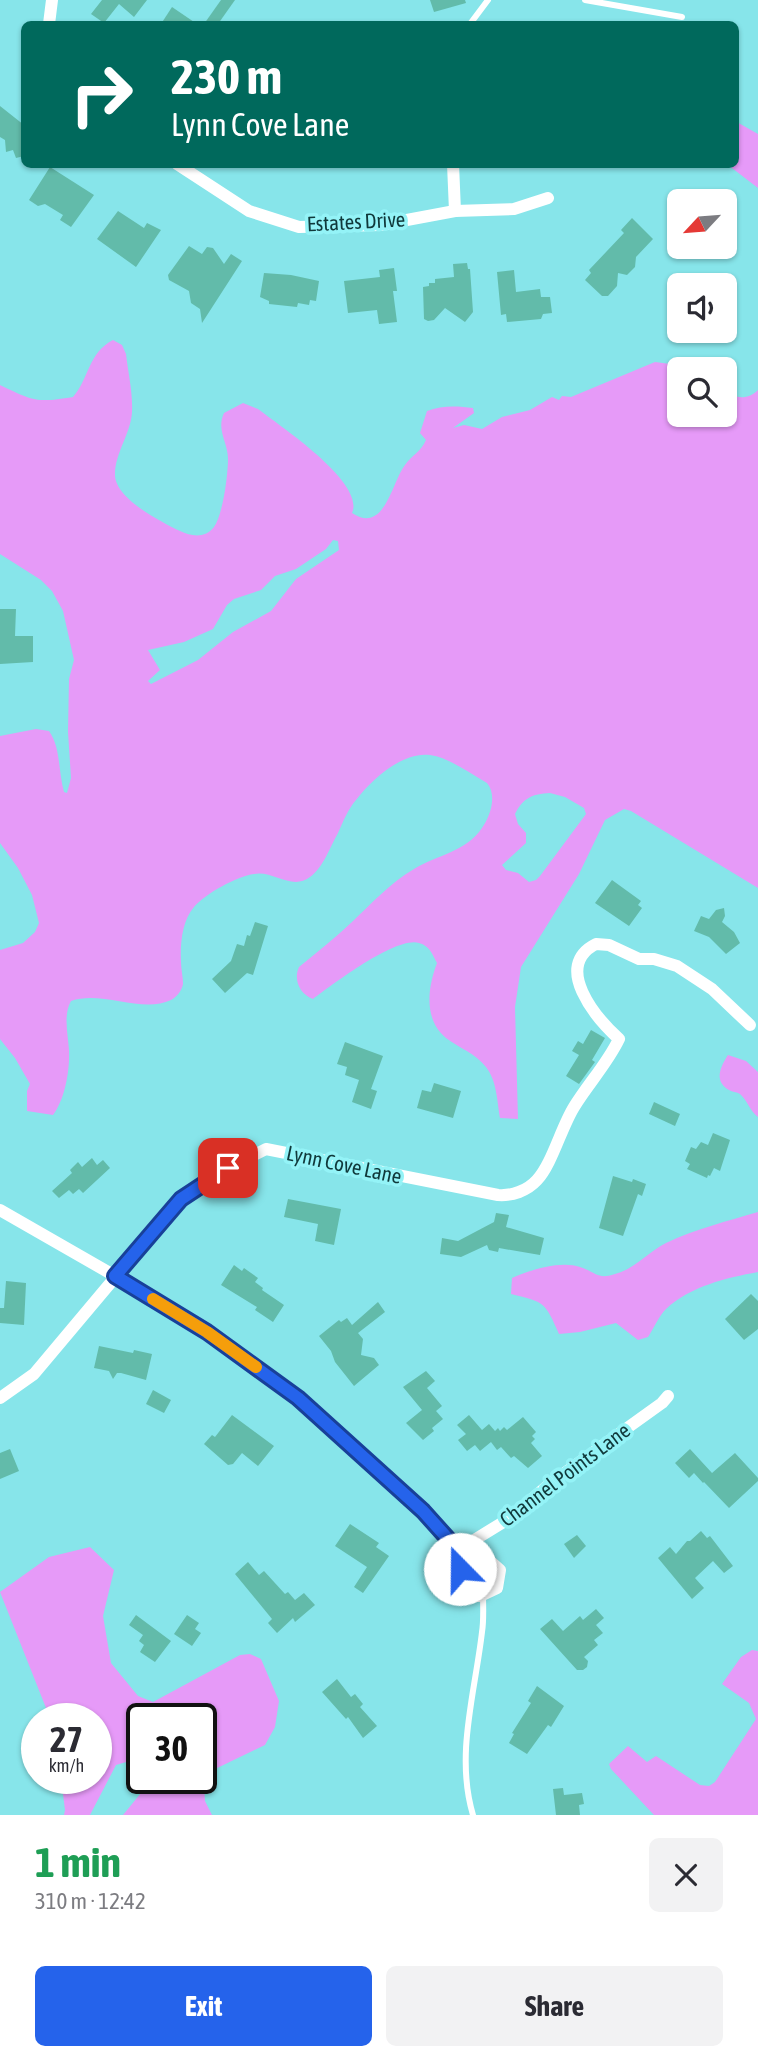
<!DOCTYPE html>
<meta charset="utf-8">
<style>
body{margin:0;font-family:"Asap Condensed",sans-serif;background:#f2f2f3;color:#2b2b33;height:100vh;display:flex;flex-direction:column;font-size:26px;white-space:nowrap}
*{box-sizing:border-box;margin:0}
p{font-size:23px;color:#7c7c81}
.icon{flex:none;width:38px;height:38px;fill:none;stroke:currentColor;stroke-width:2;stroke-linecap:round;stroke-linejoin:round}
.map{position:relative;height:1815px;overflow:hidden}
.side{display:flex;flex-direction:column;background:#fff;flex:1}
.side>*{flex:none}
.guide{position:absolute;left:21px;top:21px;width:718px;height:147px;border-radius:10px;box-shadow:0 2px 5px #0004;background:#00695c;color:#fff;overflow:hidden}
.needle{width:46px;rotate:244deg}
.buttons{position:absolute;left:667px;top:189px;display:grid;gap:14px}
.buttons a{display:grid;place-items:center;width:70px;height:70px;border-radius:10px;background:#fff;box-shadow:0 2px 5px #0004;font-size:35px}
.speed{position:absolute;left:21px;top:1703px;display:flex;gap:14px;font-size:35px;font-weight:700;text-align:center}
.speed>*{display:grid;place-content:center;width:91px;height:91px;border-radius:50%;background:#fff;box-shadow:0 2px 5px #0004;line-height:1}
.speed small{font-size:18px;font-weight:400}
.speed .limit{border:4px solid #111;border-radius:10px;background:#fff;color:#111}
.pin{position:absolute;display:grid;place-items:center;width:60px;height:60px;color:#fff;margin:-30px;border-radius:14px;box-shadow:0 4px 10px #0006}
.me{position:absolute;width:77px;margin:-38px;rotate:338deg;stroke-linejoin:round;filter:drop-shadow(0 0 5px #0008)}
.turn{display:flex;align-items:center;gap:24px;height:147px;padding:0 35px;font-size:32px}
.turn .icon{width:91px;height:91px;stroke-width:2.5}
.turn b{display:block;font-size:49px;line-height:60px}
.round{display:grid;place-items:center;flex:none;width:74px;height:74px;border-radius:10px;background:#f2f2f3}
.head{display:flex;align-items:center;justify-content:space-between;height:119px;padding:0 35px}
h1{font-size:42px;font-weight:700;line-height:52px;color:#1e9e55}
.action{display:flex;gap:14px;margin-top:auto;padding:14px 35px}
.action a{flex:1;height:80px;border-radius:10px;background:#2563eb;color:#fff;font-size:28px;font-weight:700;line-height:80px;text-align:center}
.action a+a{background:#f2f2f3;color:#2b2b33}
.map>svg:first-child{display:block}
</style>
<div class="map">
<svg width="758" height="1815" viewBox="0 0 758 1815">
<rect width="100%" height="100%" fill="#87e5ea"/>
<g fill="#e69af8" fill-rule="evenodd">
<path d="M735,121L758,134V188L728,165L735,164Z"/>
<path d="M113,340L122,345L126,354C128,372 133,393 132,412C131,433 115,453 115,474C114,498 161,522 180,531C192,537 206,538 214,527C223,514 228,475 228,459C228,442 216,430 224,413L243,403L258,409C280,426 366,483 352,513C385,535 392,481 405,465C412,455 421,452 426,440L420,433L427,411C442,405 458,406 473,408L474,413L453,428L464,425L482,429L502,417L530,410L552,397L559,400L562,396L571,397L655,362L678,365L690,369H679V415H724L725,391C736,399 748,400 758,390V888L631,811L624,809L605,820L579,874L521,967L515,1007L518,1119L500,1118C497,1101 497,1081 486,1067C475,1053 459,1048 446,1038C423,1019 428,987 437,963C432,954 430,946 419,943C396,936 332,985 313,999C300,994 293,980 299,967C317,952 335,938 352,922C372,903 390,883 414,869C437,855 466,852 482,828C491,815 497,795 487,783C469,773 450,758 430,755C403,751 371,780 356,800C348,809 343,822 338,833C330,847 323,868 310,877C292,891 273,870 254,874C237,876 205,894 194,907C182,921 180,944 181,962C181,969 183,977 183,984C182,990 177,997 171,1000C142,1014 102,990 71,1001C63,1015 68,1034 69,1050C70,1070 65,1099 53,1115L27,1111V1091L30,1084L15,1058L0,1039V950L23,943L35,932L39,923L32,895L18,868L0,843V736L36,729L49,731C61,748 58,771 64,792L67,793L71,778L68,732L69,679L74,660L63,611L52,591L41,580L0,554V385C33,401 37,403 73,397C89,379 88,353 113,340ZM333,540L338,541L339,550L296,579L271,611L233,632L198,660L151,684L148,681L160,670L148,650L184,642L213,629L227,605L234,599L261,590L275,576L296,569L326,549ZM550,793L565,797L584,808L586,814L540,876L536,880L529,882L518,873L506,870L502,865L526,843V833L518,824L515,814C523,798 532,794 550,793Z"/>
<path d="M728,1055L746,1061L758,1072V1117C750,1111 747,1100 740,1094C737,1092 732,1092 729,1090C713,1081 721,1066 728,1055Z"/>
<path d="M758,1212V1272C726,1278 691,1286 666,1309C659,1316 654,1328 648,1337L638,1340L616,1323L580,1332L559,1334C545,1302 545,1302 511,1294L512,1278C529,1270 561,1260 580,1267C596,1272 597,1280 615,1274C635,1269 648,1252 666,1243C695,1229 728,1221 758,1212Z"/>
<path d="M90,1547L114,1570L103,1616L111,1663L138,1696L153,1702L240,1655L250,1654L261,1659L279,1701L275,1727L265,1745L211,1771L204,1787L205,1801L212,1815H123L141,1793L143,1778H201V1718H142V1769L133,1760L116,1765L90,1815H64L65,1810L61,1778H96V1718H50L0,1592L49,1557Z"/>
<path d="M752,1650L758,1651V1815H654L611,1769L609,1764L628,1746L647,1762L656,1756L700,1785L709,1786L715,1782L756,1719L749,1703L722,1684L741,1657Z"/>
</g>
<g fill="#62bbaa">
<path d="M102,0H147L134,17L119,4L104,23L91,14Z"/>
<path d="M221,0H235L218,24H204Z"/>
<path d="M430,0H465L466,3L434,12Z"/>
<path d="M172,7L197,24H161Z"/>
<path d="M0,106L24,125V156L16,158L13,150L6,152L5,140L0,137Z"/>
<path d="M50,167L94,195L71,227L60,220L63,215L45,204L38,206L29,200Z"/>
<path d="M118,211L144,228L147,223L161,230L136,267L97,239Z"/>
<path d="M632,218L653,239L636,257L635,267L627,275L618,273L617,286L608,296H602L585,280L591,273L589,270L624,233L621,230Z"/>
<path d="M189,246L202,254L207,247L213,248L224,264L231,254L242,261L202,323L200,309L191,303L189,291L169,280L168,275Z"/>
<path d="M467,263L468,269H470L473,312L465,322L445,308L434,320L428,321L424,319L423,287L429,286V283H435V279L454,277L453,264Z"/>
<path d="M394,268L397,291H393L397,322L379,324L377,310L348,313L344,281L380,277L379,270Z"/>
<path d="M514,270L516,292L540,289L541,297H550L552,313L543,314L541,319L507,322L506,314L501,315L497,272Z"/>
<path d="M264,273L291,275L319,281L316,301L310,300L309,305L298,303L297,307L269,304V301L260,297Z"/>
<path d="M0,609H16L15,636H33V662L0,664Z"/>
<path d="M612,880L641,901L638,905L642,908L629,926L595,903Z"/>
<path d="M724,908L725,916L722,922L734,932L740,943L726,954L709,937L694,931L701,916L709,919L716,910Z"/>
<path d="M255,922L268,926L253,975L247,973L225,993L212,979L231,961L237,944L244,946L247,935L250,936Z"/>
<path d="M591,1030L605,1038L592,1060L595,1062L579,1084L566,1076L579,1055L572,1051L578,1041L583,1044Z"/>
<path d="M345,1042L383,1056L371,1089L377,1091L371,1109L352,1102L359,1080L345,1075L347,1067L337,1064Z"/>
<path d="M434,1083L461,1091L453,1118L417,1108L422,1090L431,1092Z"/>
<path d="M654,1102L680,1114L675,1126L649,1114Z"/>
<path d="M713,1133L730,1140L720,1171L714,1168L710,1176L708,1175L707,1178L687,1169L690,1164L685,1161L691,1147L696,1149L701,1142L708,1145Z"/>
<path d="M92,1158L97,1165L103,1160L110,1168L83,1193L79,1189L73,1194L69,1190L59,1198L52,1191L72,1173L70,1170L78,1162L82,1167Z"/>
<path d="M613,1176L632,1182L633,1179L646,1184L642,1196L638,1194L623,1236L599,1228Z"/>
<path d="M288,1199L341,1209L334,1245L315,1241L318,1224L284,1217Z"/>
<path d="M496,1213L509,1215L506,1227L544,1238L540,1255L499,1248L498,1252L489,1250L487,1245L461,1257L440,1254L442,1238L458,1241L494,1222Z"/>
<path d="M234,1265L242,1271L244,1268L258,1278L255,1282L263,1288L262,1290L284,1305L273,1322L255,1310L257,1307L221,1285Z"/>
<path d="M6,1281L26,1283L24,1325L0,1323V1308H4Z"/>
<path d="M751,1294L758,1301V1329L744,1340L725,1319Z"/>
<path d="M378,1302L385,1312L358,1333L363,1339L361,1355L374,1358L379,1365L354,1386L335,1362L331,1351L319,1336L339,1320L341,1322L347,1318L352,1325Z"/>
<path d="M99,1346L133,1353L134,1350L152,1354L146,1380L121,1373H117L113,1379L109,1371L94,1368Z"/>
<path d="M426,1371L435,1381L427,1388L442,1406L436,1411L443,1419L432,1428L434,1431L423,1440L406,1423L422,1410L403,1387Z"/>
<path d="M153,1390L171,1400L164,1413L146,1404Z"/>
<path d="M232,1415L274,1446L258,1466L242,1453L233,1464L228,1465L204,1444L212,1435L215,1437Z"/>
<path d="M469,1415L482,1430L489,1424L495,1431L498,1428L500,1431L504,1427L507,1430L523,1417L536,1432L532,1436L535,1439L531,1443L542,1456L528,1468L514,1456L511,1458L501,1447L497,1450L491,1442L480,1451L475,1445L467,1451L458,1440L466,1434L457,1425Z"/>
<path d="M10,1449L19,1471L0,1479V1453Z"/>
<path d="M690,1449L712,1473L735,1453L758,1478V1481L729,1508L704,1482L703,1483L694,1473L689,1478L675,1463Z"/>
<path d="M350,1524L379,1543L376,1547L389,1556L363,1593L354,1587L367,1567L335,1546Z"/>
<path d="M701,1531L707,1538L710,1536L733,1566L724,1573L713,1561L695,1578L704,1588L692,1599L658,1558L670,1547L676,1554L687,1541H690Z"/>
<path d="M577,1535L586,1546L574,1558L564,1544Z"/>
<path d="M248,1562L259,1575L264,1571L285,1594L288,1592L295,1600L304,1593L315,1605L295,1622L293,1618L277,1633L268,1623L272,1619L235,1574Z"/>
<path d="M596,1609L604,1618L596,1625L603,1633L594,1640L598,1645L584,1657L588,1661L587,1667L583,1670H577L540,1629L552,1619L563,1631L580,1616L583,1620Z"/>
<path d="M136,1615L171,1641L155,1662L140,1652L144,1645L139,1641L143,1635L129,1625Z"/>
<path d="M187,1615L199,1623L195,1629L201,1633L192,1646L174,1634Z"/>
<path d="M337,1679L351,1697L355,1694L363,1704L360,1707L377,1726L363,1738L348,1717L346,1719L322,1692Z"/>
<path d="M537,1686L564,1706L551,1727L548,1725L527,1754L509,1743L514,1734L512,1733L531,1703L528,1701Z"/>
<path d="M563,1788L564,1795L582,1793L584,1804L579,1805L580,1815H556L553,1789Z"/>
</g>
<g fill="none" stroke-linecap="round" stroke-linejoin="round">
<g stroke="#fff" stroke-width="6">
<path d="M585,0L682,17"/>
<path d="M470,24L488,0"/>
<path d="M473,1815C455,1755 475,1693 482,1632C484,1620 483,1607 483,1594"/>
</g>
<g stroke="#fff" stroke-width="12">
<path d="M49,24L52,0"/>
<path d="M177,164L249,211L299,227L380,225L455,211L514,209L548,198"/>
<path d="M453,164L455,211"/>
<path d="M0,1210L115,1276L207,1332L298,1398L423,1511L458,1550L483,1555L500,1570L497,1588L480,1596H473L461,1583L458,1550"/>
<path d="M0,1398L34,1374L181,1199L213,1176L266,1149L498,1195C512,1196 527,1191 537,1180C552,1164 561,1128 574,1107C588,1084 607,1064 619,1039C596,1018 552,966 596,944L609,945L639,959H654L677,966L712,989L750,1025"/>
<path d="M458,1550L510,1518L552,1482L662,1403L668,1396"/>
</g>
</g>
<g fill="none" stroke-linecap="round" stroke-linejoin="round">
<g stroke="#184099" stroke-width="18">
<path id="route" d="M228,1168L181,1199L115,1276L207,1332L298,1398L423,1511L458,1550L460,1569"/>
</g>
<use href="#route" stroke="#2563eb" stroke-width="12"/>
<path stroke="#f59e0b" stroke-width="12" d="M153,1299L207,1332L256,1367"/>
</g>
<g text-anchor="middle" stroke-width="7" stroke-linejoin="round" paint-order="stroke">
<g font-size="21" fill="#10393b" stroke="#94f3f7">
<text transform="translate(356 222) rotate(-3)" y="7">Estates Drive</text>
<text transform="translate(344 1165) rotate(12)" y="7">Lynn Cove Lane</text>
<text transform="translate(565 1475) rotate(-37)" y="7">Channel Points Lane</text>
</g>
</g>
</svg>
<div class="buttons">
<a><svg class="needle" viewBox="-14 -14 28 28"><path d="M0-13l5 13h-10z" fill="#e53935"/><path d="M0 13l5-13h-10z" fill="#7c7c81"/></svg></a>
<a><svg class="icon" aria-label="sound" viewBox="0 0 24 24"><path d="M4 9h4l5-4v14l-5-4H4zM17 9q2 3 0 6"/></svg></a>
<a><svg class="icon" aria-label="search" viewBox="0 0 24 24"><circle cx="10" cy="10" r="6"/><path d="M15 15l6 6"/></svg></a>
</div>
<div class="speed"><div>27<small>km/h</small></div><div class="limit">30</div></div>
<div class="pin" style="left:228px;top:1168px;background:#d93025"><svg class="icon" aria-label="arrive" viewBox="0 0 24 24"><path d="M6 21V4h12l-3 4 3 4H6"/></svg></div>
<svg class="me" style="left:460px;top:1569px" viewBox="-20 -20 40 40"><circle r="19" fill="#fff"/><path d="M0-13L10 11 0 6-10 11z" fill="#2563eb"/></svg>
<div class="guide">
<div class="turn"><svg class="icon" aria-label="right" viewBox="0 0 24 24"><path d="M7 20v-9h11M14 6l5 5-5 5"/></svg><div><b>230 m</b>Lynn Cove Lane</div></div>
</div>
</div>
<section class="side">
<div class="head"><div><h1>1 min</h1><p>310 m · 12:42</p></div><a class="round"><svg class="icon" aria-label="close" viewBox="0 0 24 24"><path d="M6 6l12 12M18 6L6 18"/></svg></a></div>
<div class="action"><a>Exit</a><a>Share</a></div>
</section>
